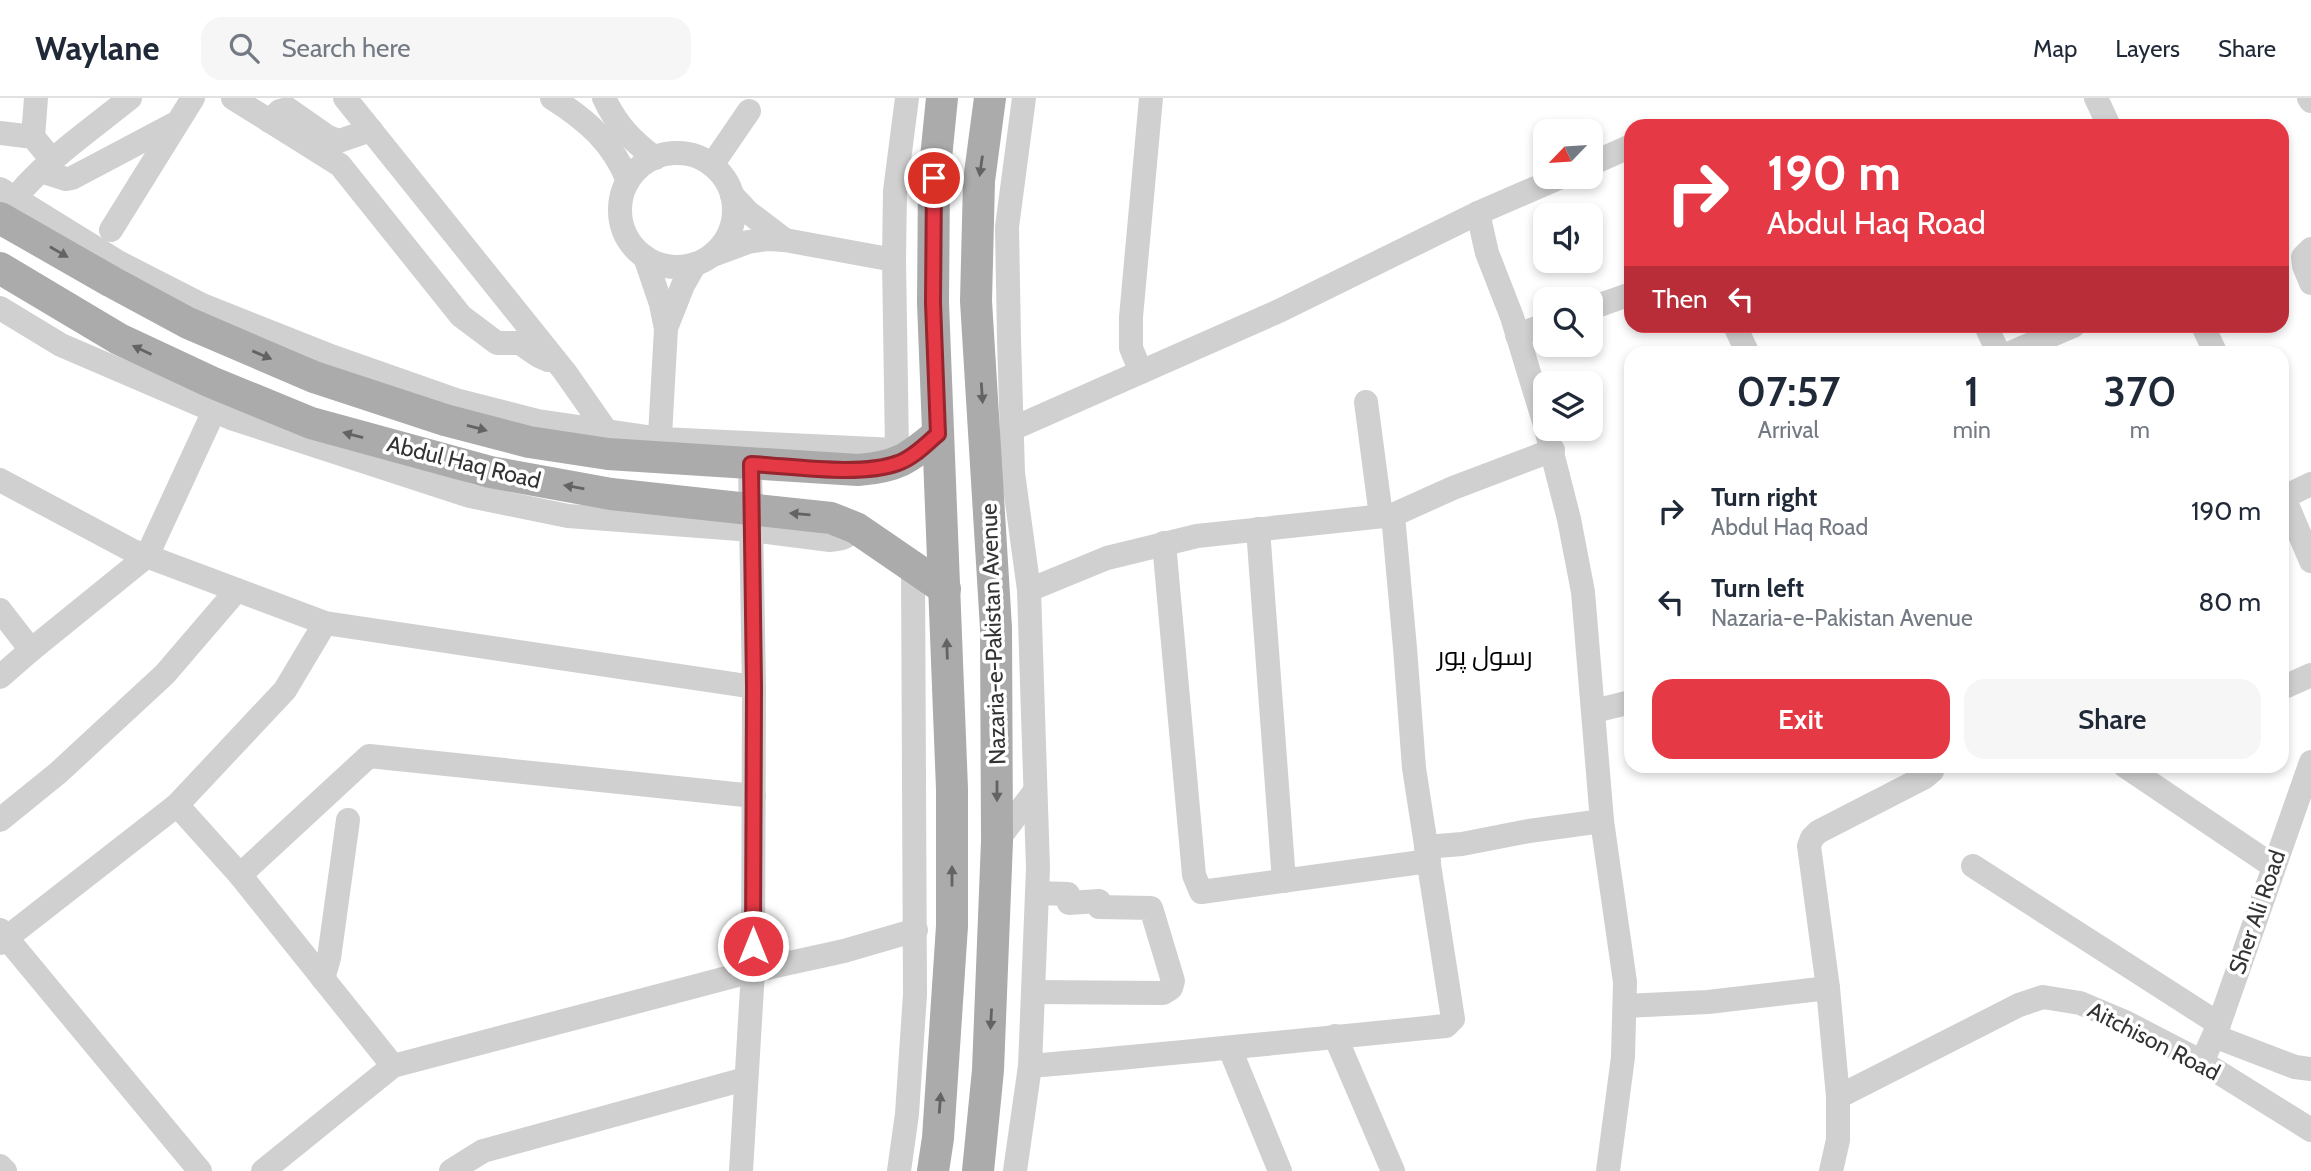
<!DOCTYPE html>
<meta charset="utf-8">
<style>
body{margin:0;font-family:Cabin,Cairo,sans-serif;background:#f6f6f7;color:#1f2937;height:100vh;display:flex;flex-direction:column;font-size:26px;white-space:nowrap}
*{box-sizing:border-box;margin:0}
p{font-size:23px;color:#747a83}
.icon{flex:none;width:38px;height:38px;fill:none;stroke:currentColor;stroke-width:2;stroke-linecap:round;stroke-linejoin:round}
.map{position:relative;flex:1;overflow:hidden}
.details{position:absolute;left:1624px;top:248px;width:665px;height:427px;display:flex;flex-direction:column;background:#fff;border-radius:21px;box-shadow:0 4px 10px #0003}
.details>*{flex:none}
.banner{position:absolute;left:1624px;top:21px;width:665px;height:214px;border-radius:21px;box-shadow:0 4px 10px #0003;background:#e63946;color:#fff;overflow:hidden}
.needle{width:46px;rotate:245deg}
.buttons{position:absolute;left:1533px;top:21px;display:grid;gap:14px}
.buttons a{display:grid;place-items:center;width:70px;height:70px;border-radius:14px;background:#fff;box-shadow:0 4px 10px #0003;font-size:35px}
.pin{position:absolute;display:grid;place-items:center;width:60px;height:60px;color:#fff;margin:-30px;border:4px solid #fff;border-radius:50%;box-shadow:0 2px 7px #0007}
.me{position:absolute;width:77px;margin:-38px;rotate:0deg;stroke-linejoin:round;filter:drop-shadow(0 0 5px #0008)}
.turn{display:flex;align-items:center;gap:24px;height:147px;padding:0 28px;font-size:32px}
.turn .icon{width:91px;height:91px;stroke-width:2.5}
.turn b{display:block;font-size:49px;line-height:60px}
.then{display:flex;align-items:center;height:66px;padding:0 28px;background:#0003;gap:14px;font-size:26px}
.eta{display:flex;justify-content:space-evenly;align-items:center;height:119px;text-align:center}
.eta b{font-size:42px;font-weight:600;line-height:49px}
.action{display:flex;gap:14px;margin-top:auto;padding:14px 28px}
.action a{flex:1;height:80px;border-radius:21px;background:#e63946;color:#fff;font-size:28px;font-weight:600;line-height:80px;text-align:center}
.action a+a{background:#f6f6f7;color:#1f2937}
ul{padding:0;list-style:none}
li{display:flex;align-items:center;gap:21px;height:91px;padding:0 28px}
li div{flex:1}
li b{display:block;font-size:26px}
li em{font-style:normal}
header{display:flex;align-items:center;gap:42px;box-sizing:border-box;height:98px;padding:0 35px;background:#fff;border-bottom:2px solid #e0e1e3}
header strong{font-size:33px}
nav{display:flex;gap:38px;margin-inline-start:auto;font-size:24px}
.search{width:490px;height:63px;background:#f6f6f7;display:flex;align-items:center;gap:18px;box-sizing:border-box;padding:0 24px;border-radius:21px;color:#747a83;font-size:26px}
.map>svg:first-child{display:block}
</style>
<header>
<strong>Waylane</strong>
<div class="search"><svg class="icon" aria-label="search" viewBox="0 0 24 24"><circle cx="10" cy="10" r="6"/><path d="M15 15l6 6"/></svg>Search here</div>
<nav><a>Map</a><a>Layers</a><a>Share</a></nav>
</header>
<div class="map">
<svg width="2311" height="1073" viewBox="0 0 2311 1073">
<rect width="100%" height="100%" fill="#fff"/>
<g fill="none" stroke-linecap="round" stroke-linejoin="round">
<g stroke="#d0d0d0" stroke-width="24">
<path d="M233,0L340,67L461,218L497,245H520L539,258L548,262"/>
<path d="M345,0L565,274L607,334V341"/>
<path d="M552,0C587,22 613,45 628,83"/>
<path d="M604,0C616,26 632,43 655,60"/>
<path d="M2096,0L2109,28"/>
<path d="M2309,0L2311,3"/>
<path d="M269,23L280,13L288,11L328,39L339,43L371,32"/>
<path d="M0,35L33,39L53,63"/>
<path d="M33,39L36,0"/>
<circle cx="677" cy="112" r="57"/>
<path d="M1591,66L1631,48"/>
<path d="M712,67L749,13"/>
<path d="M41,73L66,81L72,80L176,25"/>
<path d="M0,91L118,164L202,207L328,257L456,302L538,323L661,341L897,352"/>
<path d="M732,97L748,114L785,142"/>
<path d="M5,114C35,69 88,34 130,0"/>
<path d="M1478,115L1487,155L1512,219L1545,327"/>
<path d="M111,132L193,0"/>
<path d="M2311,151L2303,159L2304,168L2311,185"/>
<path d="M713,157L748,144L767,141L785,142L894,162"/>
<path d="M645,159L661,206L666,231L659,355"/>
<path d="M0,210L61,247L231,320L470,398L568,418L752,432L830,442C842,441 848,439 856,430"/>
<path d="M1591,210L1631,196"/>
<path d="M1735,228L1748,256"/>
<path d="M1986,228L1999,256"/>
<path d="M2203,228L2216,256"/>
<path d="M666,230L683,187L695,166"/>
<path d="M1517,237L1545,227"/>
<path d="M2008,256L2073,228"/>
<path d="M1141,274L1131,250V219L1151,0"/>
<path d="M1366,304L1381,418"/>
<path d="M1012,331L1279,213L1478,115L1561,79"/>
<path d="M1546,331L1569,421L1583,494L1602,723L1625,884L1623,959L1608,1073"/>
<path d="M901,364L897,352L894,162L895,93L907,0"/>
<path d="M0,382L133,453L325,525L754,589"/>
<path d="M2282,395L2311,463"/>
<path d="M2282,400L2311,386"/>
<path d="M1393,417L1453,390L1553,352"/>
<path d="M1258,431L1284,783"/>
<path d="M1164,445L1194,777L1201,794L1429,763"/>
<path d="M1029,492L1107,460L1197,438L1393,417L1405,550L1414,670L1453,921L1446,928C1307,942 1169,956 1030,968"/>
<path d="M0,512L31,552"/>
<path d="M0,579L31,552L147,458L214,313"/>
<path d="M2282,590L2311,577"/>
<path d="M1594,613L1631,604"/>
<path d="M2125,668L2273,768"/>
<path d="M177,707L240,777L393,968"/>
<path d="M0,722L58,675L165,576L237,492"/>
<path d="M997,743L1035,693"/>
<path d="M1426,749L1462,746L1529,733L1602,723"/>
<path d="M1973,768L2219,926"/>
<path d="M240,777L369,658L754,698"/>
<path d="M0,832L200,1073"/>
<path d="M0,845L177,707L285,592L325,525"/>
<path d="M323,881L329,860L348,722"/>
<path d="M1033,894L1163,895L1171,890L1173,883L1151,810L1099,809V803L1069,805L1068,796L1037,795"/>
<path d="M1625,908L1708,904L1828,890"/>
<path d="M1335,938L1393,1073"/>
<path d="M2214,938L2295,969L2311,971"/>
<path d="M1230,951L1280,1073"/>
<path d="M2202,964L2219,926L2311,664"/>
<path d="M1838,999L2019,907L2043,899L2080,905L2125,924L2202,964L2311,1032"/>
<path d="M0,1068L5,1073"/>
<path d="M263,1073L393,968L753,873L844,853L916,832"/>
<path d="M451,1073L483,1053L745,981"/>
<path d="M741,1073L753,873L754,589L750,366"/>
<path d="M899,1073L907,1016L915,896L913,469"/>
<path d="M1015,1073L1030,968L1038,770L1029,492L1013,375L1009,241L1007,129L1024,0"/>
<path d="M1831,1073L1838,1042V999L1828,890L1809,748L1812,740L1818,734L1925,679L1932,673V668"/>
</g>
<g stroke="#ababab" stroke-width="32">
<path d="M0,120L112,184L188,225L314,279L445,322L529,344L608,356L858,372C897,369 908,361 938,336"/>
<path d="M0,170L119,241L211,284L311,325L490,374L611,396L831,420L856,430L945,491"/>
<path d="M933,1073L938,1040L952,828V691L933,205L934,80L942,0"/>
<path d="M978,1073L988,972L997,743L996,530L976,203L979,83L990,0"/>
</g>
</g>
<defs><path id="oneway-solid" d="M-6-.8H1V-3.2L6.5 0L1 3.2V.8H-6Z" transform="scale(1.75)"/></defs>
<g fill="#636363">
<use href="#oneway-solid" transform="translate(981 68) rotate(98)"/>
<use href="#oneway-solid" transform="translate(59 154) rotate(30)"/>
<use href="#oneway-solid" transform="translate(142 252) rotate(-155)"/>
<use href="#oneway-solid" transform="translate(262 257) rotate(23)"/>
<use href="#oneway-solid" transform="translate(982 295) rotate(86)"/>
<use href="#oneway-solid" transform="translate(477 330) rotate(15)"/>
<use href="#oneway-solid" transform="translate(353 337) rotate(-165)"/>
<use href="#oneway-solid" transform="translate(574 389) rotate(-170)"/>
<use href="#oneway-solid" transform="translate(800 416) rotate(-175)"/>
<use href="#oneway-solid" transform="translate(947 551) rotate(-92)"/>
<use href="#oneway-solid" transform="translate(997 693) rotate(90)"/>
<use href="#oneway-solid" transform="translate(952 778) rotate(-90)"/>
<use href="#oneway-solid" transform="translate(991 921) rotate(93)"/>
<use href="#oneway-solid" transform="translate(940 1005) rotate(-86)"/>
</g>
<g fill="none" stroke-linecap="round" stroke-linejoin="round">
<g stroke="#96252e" stroke-width="18">
<path id="route" d="M753,848L754,589L751,366C791,368 861,379 898,365C913,360 926,346 938,336L933,205L934,80"/>
</g>
<use href="#route" stroke="#e63946" stroke-width="12"/>
</g>
<g text-anchor="middle" stroke-width="7" stroke-linejoin="round" paint-order="stroke">
<g font-size="23" fill="#333" stroke="#fff">
<text transform="translate(464 364) rotate(14)" y="8">Abdul Haq Road</text>
<text transform="translate(993 536) rotate(-92)" y="8">Nazaria-e-Pakistan Avenue</text>
<text transform="translate(2257 814) rotate(-71)" y="8">Sher Ali Road</text>
<text transform="translate(2154 943) rotate(27)" y="8">Aitchison Road</text>
</g>
<g font-size="26" fill="#000" stroke="#fff">
<text x="1485" y="567">رسول پور</text>
</g>
</g>
</svg>
<div class="buttons">
<a><svg class="needle" viewBox="-14 -14 28 28"><path d="M0-13l5 13h-10z" fill="#e53935"/><path d="M0 13l5-13h-10z" fill="#747a83"/></svg></a>
<a><svg class="icon" aria-label="sound" viewBox="0 0 24 24"><path d="M4 9h4l5-4v14l-5-4H4zM17 9q2 3 0 6"/></svg></a>
<a><svg class="icon" aria-label="search" viewBox="0 0 24 24"><circle cx="10" cy="10" r="6"/><path d="M15 15l6 6"/></svg></a>
<a><svg class="icon" aria-label="layers" viewBox="0 0 24 24"><path d="M12 4l9 5-9 5-9-5zM3 14l9 5 9-5"/></svg></a>
</div>
<div class="pin" style="left:934px;top:80px;background:#d93025"><svg class="icon" aria-label="arrive" viewBox="0 0 24 24"><path d="M6 21V4h12l-3 4 3 4H6"/></svg></div>
<svg class="me" style="left:753px;top:848px" viewBox="-20 -20 40 40"><circle r="17" fill="#e63946" stroke="#fff" stroke-width="3"/><path d="M0-11L8 9 0 5-8 9z" fill="#fff"/></svg>
<div class="banner">
<div class="turn"><svg class="icon" aria-label="right" viewBox="0 0 24 24"><path d="M7 20v-9h11M14 6l5 5-5 5"/></svg><div><b>190 m</b>Abdul Haq Road</div></div>
<div class="then">Then<svg class="icon" aria-label="left" viewBox="0 0 24 24"><path d="M17 20v-9H6M10 6l-5 5 5 5"/></svg></div>
</div>
<section class="details">
<div class="eta">
<div><b>07:57</b><p>Arrival</p></div>
<div><b>1</b><p>min</p></div>
<div><b>370</b><p>m</p></div>
</div>
<ul>
<li><svg class="icon" aria-label="right" viewBox="0 0 24 24"><path d="M7 20v-9h11M14 6l5 5-5 5"/></svg><div><b>Turn right</b><p>Abdul Haq Road</p></div><em>190 m</em></li>
<li><svg class="icon" aria-label="left" viewBox="0 0 24 24"><path d="M17 20v-9H6M10 6l-5 5 5 5"/></svg><div><b>Turn left</b><p>Nazaria-e-Pakistan Avenue</p></div><em>80 m</em></li>
</ul>
<div class="action"><a>Exit</a><a>Share</a></div>
</section>
</div>
